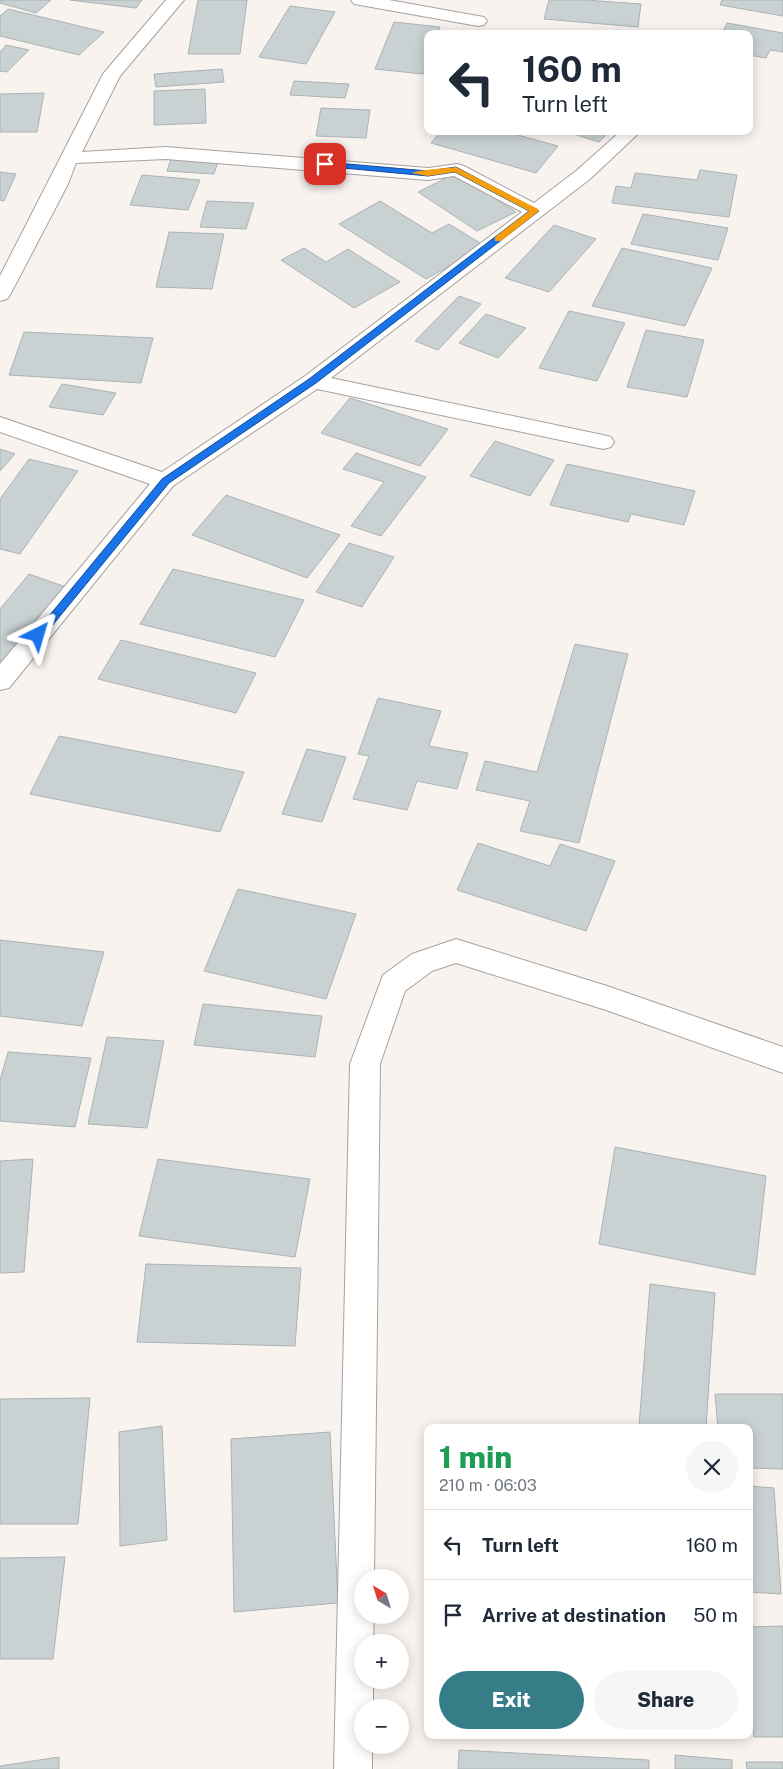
<!DOCTYPE html>
<meta charset="utf-8">
<style>
body{margin:0;font-family:"Public Sans",sans-serif;background:#f6f6f7;color:#1f2937;height:100vh;display:flex;flex-direction:column;font-size:19px;white-space:nowrap}
*{box-sizing:border-box;margin:0}
p{font-size:16px;color:#747a83}
.icon{flex:none;width:28px;height:28px;fill:none;stroke:currentColor;stroke-width:2;stroke-linecap:round;stroke-linejoin:round}
.map{position:relative;flex:1;overflow:hidden}
.panel{position:absolute;left:424px;top:1424px;width:329px;height:315px;display:flex;flex-direction:column;background:#fff;border-radius:10px;box-shadow:0 2px 12px #0003}
.panel>*{flex:none}
.top-card{position:absolute;left:424px;top:30px;width:329px;height:105px;border-radius:10px;box-shadow:0 2px 12px #0003;background:#fff;color:#1f2937;overflow:hidden}
.needle{width:32px;rotate:322deg}
.fabs{position:absolute;left:354px;top:1569px;display:grid;gap:10px}
.fabs a{display:grid;place-items:center;width:55px;height:55px;border-radius:50%;background:#fff;box-shadow:0 2px 12px #0003;font-size:25px}
.pin{position:absolute;display:grid;place-items:center;width:42px;height:42px;color:#fff;margin:-21px;border-radius:10px;box-shadow:0 2px 8px #0006}
.me{position:absolute;width:55px;margin:-28px;rotate:40deg;stroke-linejoin:round;filter:drop-shadow(0 0 4px #0008)}
.turn{display:flex;align-items:center;gap:18px;height:105px;padding:0 15px;font-size:22px}
.turn .icon{width:65px;height:65px;stroke-width:2.5}
.turn b{display:block;font-size:35px;line-height:42px}
.round{display:grid;place-items:center;flex:none;width:52px;height:52px;border-radius:26px;background:#f6f6f7}
.overview{display:flex;align-items:center;justify-content:space-between;height:85px;padding:0 15px}
h1{font-size:30px;font-weight:800;line-height:38px;color:#1e9e55}
.primary-button{display:flex;gap:10px;margin-top:auto;padding:10px 15px}
.primary-button a{flex:1;height:58px;border-radius:30px;background:#367d87;color:#fff;font-size:20px;font-weight:800;line-height:58px;text-align:center}
.primary-button a+a{background:#f6f6f7;color:#1f2937}
ul{padding:0;list-style:none}
li{display:flex;align-items:center;gap:15px;height:70px;padding:0 15px;border-top:1px solid #e0e1e3}
li div{flex:1}
li b{display:block;font-size:19px}
li em{font-style:normal}
.map>svg:first-child{display:block}
</style>
<div class="map">
<svg width="783" height="1769" viewBox="0 0 783 1769">
<rect width="100%" height="100%" fill="#f9f3ef"/>
<g fill="#c9d1d2" stroke="#abb3b4">
<path d="M0,0H51L36,13L0,3Z"/>
<path d="M70,0H142L136,8Z"/>
<path d="M198,0H247L240,54H188Z"/>
<path d="M549,0H586L641,4L638,27L544,19Z"/>
<path d="M722,0H783V16L720,5Z"/>
<path d="M290,6L335,12L306,64L259,57Z"/>
<path d="M8,9L104,32L79,55L0,36V16Z"/>
<path d="M394,22L440,27L438,34H428V62L423,74L375,69Z"/>
<path d="M727,23L783,33V52L770,50L766,58L749,55V34H722Z"/>
<path d="M6,45L29,50L7,72L0,71V52Z"/>
<path d="M222,69L224,82L156,87L154,74Z"/>
<path d="M294,81L349,84L345,98L290,95Z"/>
<path d="M205,89L206,123L154,125V91Z"/>
<path d="M44,93L37,132H0V94Z"/>
<path d="M321,108L370,110L366,138L316,136Z"/>
<path d="M441,131H503L558,146L536,173L431,143Z"/>
<path d="M604,131L608,133L599,142L567,132Z"/>
<path d="M171,159L218,162L214,174L167,171Z"/>
<path d="M700,170L737,175L729,217L612,203L616,186L631,188L635,173L697,180Z"/>
<path d="M0,172L16,174L4,201L0,200Z"/>
<path d="M456,173L516,212L477,231L418,192Z"/>
<path d="M142,175L200,180L188,210L130,205Z"/>
<path d="M207,201L254,203L246,229L200,227Z"/>
<path d="M380,201L432,233L449,224L485,246L426,279L339,224Z"/>
<path d="M643,214L728,228L718,260L631,244Z"/>
<path d="M554,225L596,239L549,292L505,278Z"/>
<path d="M169,232L224,234L212,289L156,287Z"/>
<path d="M304,248L326,262L348,249L400,282L354,308L281,260Z"/>
<path d="M622,248L712,268L685,326L592,306Z"/>
<path d="M459,296L481,304L438,350L415,341Z"/>
<path d="M569,311L625,323L597,381L539,368Z"/>
<path d="M486,314L526,328L498,358L459,343Z"/>
<path d="M646,330L704,340L687,397L627,387Z"/>
<path d="M24,332L153,338L141,383L9,375Z"/>
<path d="M62,384L116,393L103,415L49,407Z"/>
<path d="M350,398L448,429L420,466L321,433Z"/>
<path d="M495,441L554,460L530,496L470,476Z"/>
<path d="M0,449L15,454L0,471Z"/>
<path d="M356,453L426,477L381,536L351,526L384,482L343,469Z"/>
<path d="M29,459L78,471L20,554L0,549V499Z"/>
<path d="M567,464L695,491L684,525L631,514L628,522L550,505Z"/>
<path d="M226,495L340,535L307,578L192,535Z"/>
<path d="M349,543L394,557L362,607L316,592Z"/>
<path d="M173,569L304,600L275,657L140,624Z"/>
<path d="M29,574L66,587L0,669V609Z"/>
<path d="M121,640L256,673L236,713L98,679Z"/>
<path d="M575,644L628,654L579,843L520,831L530,801L476,790L485,761L537,772Z"/>
<path d="M378,698L441,711L429,746L468,753L457,789L417,781L407,810L353,799L369,756L358,754Z"/>
<path d="M59,736L244,772L220,832L30,794Z"/>
<path d="M307,749L346,757L322,822L282,814Z"/>
<path d="M478,843L550,866L560,844L615,861L586,931L457,890Z"/>
<path d="M238,889L356,914L326,999L204,971Z"/>
<path d="M0,940L104,952L82,1026L0,1016Z"/>
<path d="M203,1004L322,1016L315,1057L194,1045Z"/>
<path d="M107,1037L164,1041L147,1128L88,1124Z"/>
<path d="M8,1052L91,1058L75,1127L0,1121V1080Z"/>
<path d="M615,1147L766,1176L755,1275L599,1244Z"/>
<path d="M33,1159L24,1272L0,1273V1161Z"/>
<path d="M158,1159L310,1179L295,1257L139,1236Z"/>
<path d="M146,1264L301,1268L295,1346L137,1342Z"/>
<path d="M650,1284L715,1293L706,1428H652L639,1426Z"/>
<path d="M715,1394H783V1469L749,1468V1428H718Z"/>
<path d="M90,1398L78,1524H0V1399Z"/>
<path d="M162,1426L167,1540L120,1546L119,1432Z"/>
<path d="M330,1432L338,1603L234,1612L231,1439Z"/>
<path d="M749,1486L774,1488L781,1594L749,1592Z"/>
<path d="M65,1557L53,1659H0V1558Z"/>
<path d="M783,1626V1737H754L749,1693V1627Z"/>
<path d="M459,1750L649,1760V1769H458Z"/>
<path d="M675,1755L732,1760V1769H675Z"/>
<path d="M59,1757V1769H0V1766Z"/>
<path d="M746,1762H783V1769H747Z"/>
</g>
<g fill="none" stroke-linecap="round" stroke-linejoin="round">
<g stroke="#a7a19d" stroke-width="2">
<g id="minor">
<path d="M166,0H184L120,76L82,152L166,147L428,168L457,164L464,166L534,203L576,171L621,131H641L590,179L331,378L603,435L611,437L614,442L611,447L603,449L317,389L173,486L9,688L0,690V664L150,484L0,432V417L162,472L305,376L522,212L454,176L428,180L166,159L76,163L68,184L10,295L7,299L0,301V276L103,74Z"/>
<path d="M351,0H389L478,16L484,17L487,21L484,25L478,26L360,5L354,4Z"/>
<path d="M456,939L607,986L783,1047V1073L606,1010L456,963L432,971L405,991L380,1064L374,1578H362V1615H374L373,1642H362V1680H373V1708H362V1745H372V1769H334L350,1064L383,975L412,954Z"/>
</g>
</g>
<use href="#minor" fill="#fff" fill-rule="evenodd"/>
</g>
<path fill="#1a73e8" stroke="#114b97" d="M325,162L428,171L456,167L539,211L316,383L169,483L42,638H35V633L162,479L309,379L529,211L455,172L428,176L322,166L321,164Z"/>
<path fill="#f59e0b" d="M456,167L538,209L539,211L501,241H495V237L529,211L455,172L428,176L412,173C416,170 449,168 456,167Z"/>
</svg>
<div class="fabs">
<a><svg class="needle" viewBox="-14 -14 28 28"><path d="M0-13l5 13h-10z" fill="#e53935"/><path d="M0 13l5-13h-10z" fill="#747a83"/></svg></a>
<a>+</a>
<a>−</a>
</div>
<div class="pin" style="left:325px;top:164px;background:#d93025"><svg class="icon" aria-label="arrive" viewBox="0 0 24 24"><path d="M6 21V4h12l-3 4 3 4H6"/></svg></div>
<svg class="me" style="left:38px;top:635px" viewBox="-20 -20 40 40"><path d="M0-17L14 15 0 8-14 15z" fill="#1a73e8" stroke="#fff" stroke-width="4"/></svg>
<div class="top-card">
<div class="turn"><svg class="icon" aria-label="left" viewBox="0 0 24 24"><path d="M17 20v-9H6M10 6l-5 5 5 5"/></svg><div><b>160 m</b>Turn left</div></div>
</div>
<section class="panel">
<div class="overview"><div><h1>1 min</h1><p>210 m · 06:03</p></div><a class="round"><svg class="icon" aria-label="close" viewBox="0 0 24 24"><path d="M6 6l12 12M18 6L6 18"/></svg></a></div>
<ul>
<li><svg class="icon" aria-label="left" viewBox="0 0 24 24"><path d="M17 20v-9H6M10 6l-5 5 5 5"/></svg><div><b>Turn left</b></div><em>160 m</em></li>
<li><svg class="icon" aria-label="arrive" viewBox="0 0 24 24"><path d="M6 21V4h12l-3 4 3 4H6"/></svg><div><b>Arrive at destination</b></div><em>50 m</em></li>
</ul>
<div class="primary-button"><a>Exit</a><a>Share</a></div>
</section>
</div>
